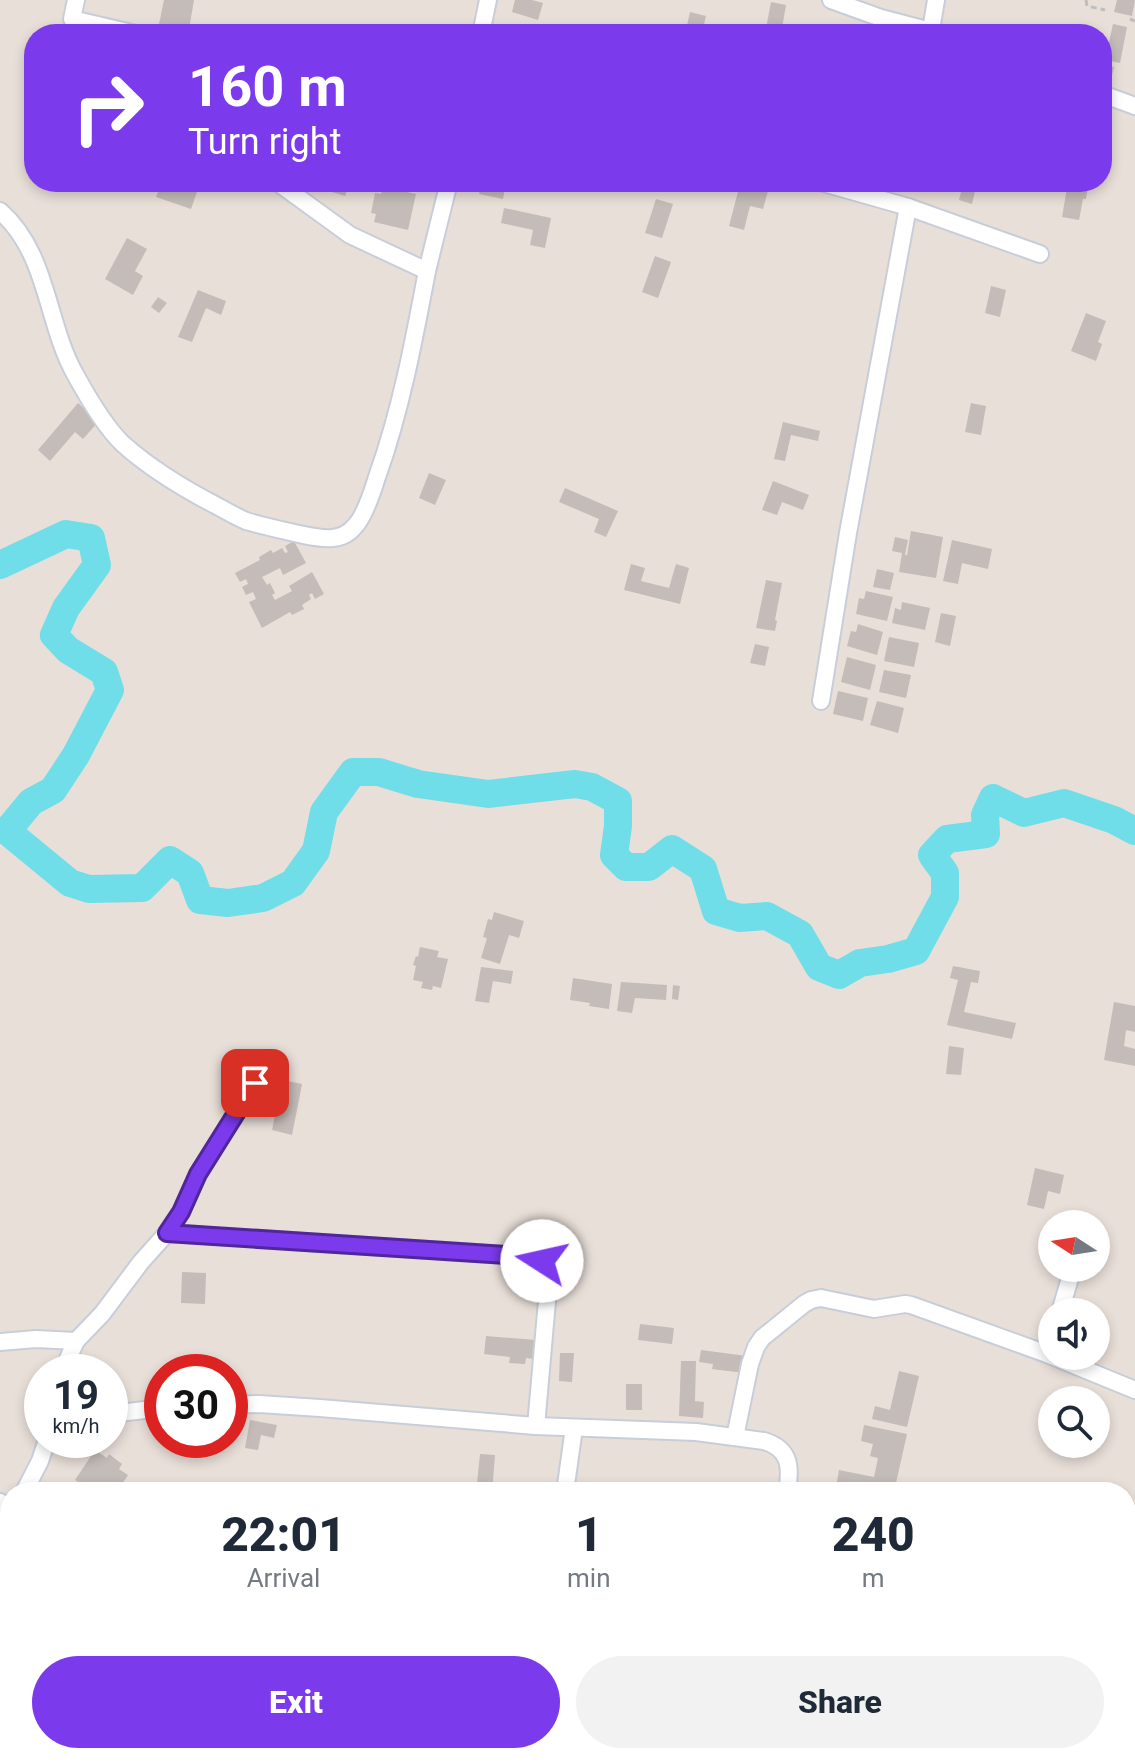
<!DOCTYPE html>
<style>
body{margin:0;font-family:Roboto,sans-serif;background:#f2f2f3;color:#1f2937;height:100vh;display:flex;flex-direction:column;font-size:30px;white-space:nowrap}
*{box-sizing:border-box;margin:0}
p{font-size:26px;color:#747a83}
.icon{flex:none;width:44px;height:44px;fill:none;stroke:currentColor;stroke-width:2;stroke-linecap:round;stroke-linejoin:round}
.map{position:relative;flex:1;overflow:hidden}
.sheet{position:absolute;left:0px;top:1482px;width:1136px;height:282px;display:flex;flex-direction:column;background:#fff;border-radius:32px 32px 0 0;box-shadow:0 4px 12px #0003}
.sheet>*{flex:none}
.top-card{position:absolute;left:24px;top:24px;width:1088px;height:168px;border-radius:32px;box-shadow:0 4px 12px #0003;background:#7c3aed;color:#fff;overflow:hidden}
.needle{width:52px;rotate:282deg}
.buttons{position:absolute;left:1038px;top:1210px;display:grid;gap:16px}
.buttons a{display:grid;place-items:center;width:72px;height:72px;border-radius:50%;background:#fff;box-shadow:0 4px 12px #0003;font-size:40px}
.speed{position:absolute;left:24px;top:1354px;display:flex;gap:16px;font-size:40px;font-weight:700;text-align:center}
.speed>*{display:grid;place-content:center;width:104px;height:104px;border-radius:50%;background:#fff;box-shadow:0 4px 12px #0003;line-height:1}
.speed small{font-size:20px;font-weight:400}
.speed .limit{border:12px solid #d22;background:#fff;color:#111}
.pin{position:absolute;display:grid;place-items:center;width:68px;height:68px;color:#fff;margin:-34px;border-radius:16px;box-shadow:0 4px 12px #0006}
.me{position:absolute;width:88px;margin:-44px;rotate:280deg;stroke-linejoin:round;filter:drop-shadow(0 0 6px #0008)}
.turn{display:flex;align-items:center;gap:28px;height:168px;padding:0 32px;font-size:36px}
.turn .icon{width:104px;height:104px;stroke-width:2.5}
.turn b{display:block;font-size:56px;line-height:68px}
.eta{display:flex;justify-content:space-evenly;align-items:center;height:136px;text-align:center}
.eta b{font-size:48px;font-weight:800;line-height:56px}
.button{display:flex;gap:16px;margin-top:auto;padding:16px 32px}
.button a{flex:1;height:92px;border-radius:48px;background:#7c3aed;color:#fff;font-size:32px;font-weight:800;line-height:92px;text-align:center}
.button a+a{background:#f2f2f3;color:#1f2937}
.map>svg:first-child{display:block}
</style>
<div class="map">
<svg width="1135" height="1763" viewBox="0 0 1135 1763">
<rect width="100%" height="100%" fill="#e9dfd9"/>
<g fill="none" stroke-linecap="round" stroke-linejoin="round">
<path stroke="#6fdee8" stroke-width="28" d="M0,565L66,534L91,538L97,565L66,608L54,635L68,650L104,672L110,690L76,755L53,790L31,802L7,831L70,883L89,889L142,888L170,860L190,873L200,900L228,903L263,898L293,883L316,851L324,812L353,772H379L418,784L488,794L575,784L592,787L618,801V826L614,855L626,867H649L672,849L703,869L716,911L740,918L767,916L800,934L819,967L839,975L860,963L888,959L916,951L945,897V873L932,855L947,839L986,834L985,815L993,798L1024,813L1064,803L1114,820L1135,831"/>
</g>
<g fill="#c4bcb8">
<path d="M164,0H194L189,29L159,24Z"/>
<path d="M515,0H532L543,3L538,20L512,12Z"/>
<path d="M1117,0H1135L1132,16L1114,12Z"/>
<path d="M771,2L786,5L781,34H765Z"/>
<path d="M690,12L706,16L702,33L686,30Z"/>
<path d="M1113,24L1127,27L1120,63L1105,60Z"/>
<path d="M1105,65L1114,67L1111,80L1102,77Z"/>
<path d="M162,182L200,183L191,209L156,197Z"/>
<path d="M324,182H350L345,196L322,189Z"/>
<path d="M481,182H506L503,199L479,194Z"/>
<path d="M1068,182L1088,185L1086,199H1083L1079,220L1062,217Z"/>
<path d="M740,184L768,191L763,209L750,206L744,230L729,226Z"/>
<path d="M963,184L976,187L972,204L959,200Z"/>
<path d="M383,187L416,194L408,230L374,222L376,214L371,213L375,193L381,194Z"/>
<path d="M656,199L673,204L662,238L645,233Z"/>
<path d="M504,208L551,218L545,248L530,245L533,230L501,223Z"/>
<path d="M127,238L147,249L135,271L143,276L133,295L105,279Z"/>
<path d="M655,256L671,262L658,298L642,292Z"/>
<path d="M991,286L1006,290L1000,317L985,313Z"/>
<path d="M198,290L226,301L221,315L206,308L192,342L178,337Z"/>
<path d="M158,297L167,303L159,313L151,307Z"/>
<path d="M1086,313L1106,321L1098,342L1102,344L1096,361L1071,351Z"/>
<path d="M78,403L99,421L83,439L75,432L50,461L38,450Z"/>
<path d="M971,403L986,406L981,435L965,432Z"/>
<path d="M783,422L820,431L818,441L791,435L785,461L774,459Z"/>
<path d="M429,473L446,480L435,505L419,498Z"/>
<path d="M773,481L809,495L803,510L782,502L777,515L762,510Z"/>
<path d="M565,488L618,511L606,537L594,532L599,519L559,502Z"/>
<path d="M911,531L943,537L936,578L899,572L902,553L892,551L895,537L908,540L905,555H907Z"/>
<path d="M952,540L992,549L988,569L962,563L958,584L943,581Z"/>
<path d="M294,541L306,563L283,575L280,568L262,577L267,585L270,583L275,593L272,595L275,600L292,591L289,586L312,572L324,594L315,599L312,593L309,595L311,599L302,605L304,609L292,615L290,612L262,628L249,602L256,599L253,592L246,595L242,587L248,584L246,579L240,582L235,573L260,560L259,557L271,550L273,553L282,548L285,553L288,552L285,546Z"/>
<path d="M631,564L645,568L641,581L669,588L676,564L689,568L680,604L624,590Z"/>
<path d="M877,569L894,573L890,590L873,587Z"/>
<path d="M766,580L782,583L775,620L777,621L775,631L756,628Z"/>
<path d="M866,591L893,597L887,621L856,614L859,598L864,599Z"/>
<path d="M902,602L930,608L925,630L892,623L895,608L901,610Z"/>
<path d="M941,613L956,616L950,646L935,642Z"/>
<path d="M858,624L883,632L877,655L847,646L851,631L856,632Z"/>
<path d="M889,637L919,643L914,667L884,661Z"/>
<path d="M755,644L769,647L765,666L750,663Z"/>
<path d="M847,657L876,665L870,690L841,682Z"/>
<path d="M884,670L911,675L906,698L879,692Z"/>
<path d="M838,691L868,698L863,721L833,714Z"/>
<path d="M877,701L904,708L898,733L870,725Z"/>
<path d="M494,912L524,921L519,938L509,935L500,964L481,958L487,938L483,937L488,919L492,920Z"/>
<path d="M420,947L439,951L437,957L448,959L441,988L433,986L432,990L421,988L423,982L413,980L416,966L413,965L416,956L418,957Z"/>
<path d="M953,966L980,971L978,983L971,982L964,1012L1016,1023L1012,1039L947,1025L958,980L950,978Z"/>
<path d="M481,967L513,971L511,984L493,981L489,1003L475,1001Z"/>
<path d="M573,978L612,984L609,1009L589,1006L590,1003L570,1000Z"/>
<path d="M621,982L667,985L666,1000L635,998L632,1013L617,1011Z"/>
<path d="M673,985L680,986L678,1000L672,999Z"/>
<path d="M1114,1002L1135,1006V1032L1126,1030L1124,1046L1135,1049V1066L1104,1060Z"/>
<path d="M949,1046L964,1048L961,1075L946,1074Z"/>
<path d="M282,1080L302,1084L292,1135L272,1130Z"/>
<path d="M1035,1168L1064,1175L1060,1194L1048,1191L1044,1209L1027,1205Z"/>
<path d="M182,1272L206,1273L205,1304L181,1303Z"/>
<path d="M640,1324L674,1328L672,1344L638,1340Z"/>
<path d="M486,1336L536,1340L534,1359L526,1358L525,1364L509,1363L510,1357L484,1354Z"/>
<path d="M701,1350L747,1356L744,1373L712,1369L713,1364L699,1362Z"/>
<path d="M560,1353H574L572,1382L559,1381Z"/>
<path d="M681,1361H696L695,1401L704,1402L703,1418L679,1416Z"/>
<path d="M899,1371L919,1376L907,1427L872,1419L875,1406L890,1410Z"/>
<rect x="626" y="1384" width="16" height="26"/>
<path d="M250,1420L277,1425L274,1438L261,1435L258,1450L245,1448Z"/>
<path d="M864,1425L907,1434L894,1492H863L836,1487L839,1470L874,1477L878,1458L870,1456L873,1444L861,1441Z"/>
<path d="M95,1450L107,1458L109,1454L122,1464L119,1469L128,1475L117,1492H90L86,1490L89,1485L86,1487L75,1480Z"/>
<path d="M480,1454L495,1455L492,1492H476Z"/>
<path d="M1130,1694L1135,1696V1729L1126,1725V1701Z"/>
</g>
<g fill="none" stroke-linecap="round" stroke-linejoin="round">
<g stroke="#c7ced9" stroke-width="20">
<g id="minor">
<path d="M76,0L72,19L136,34"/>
<path d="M831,0L881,18L942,34"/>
<path d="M931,30L936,0"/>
<path d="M481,34L488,0"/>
<path d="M1102,94L1135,106"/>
<path d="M820,182L908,207L848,533L821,701"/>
<path d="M908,207L1040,254"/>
<path d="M0,211C48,253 46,322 75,374C87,396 105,427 123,444C152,470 184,489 219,507C228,512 237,517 246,521C263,526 281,530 299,534C318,538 341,544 355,526C364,517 373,490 377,477C401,410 414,340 427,271L350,235L277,182"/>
<path d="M427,271L449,182"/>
<path d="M167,1233L522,1256L542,1261L549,1278L536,1426"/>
<path d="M1060,1312L1073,1268"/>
<path d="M0,1342L36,1339L76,1341"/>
<path d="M1047,1354L1052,1337"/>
<path d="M62,1372L76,1341L102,1314L141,1262L167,1233L181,1212L198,1174L255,1083"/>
<path d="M230,1405L259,1404L320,1408L536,1426L696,1432L764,1441C791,1449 791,1468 787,1492"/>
<path d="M110,1414L162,1408"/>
<path d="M735,1437L750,1364L756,1347L762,1338L804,1304L811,1300L821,1298L874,1309L905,1304L911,1305L1047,1354L1135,1390"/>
<path d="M24,1492L40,1461L47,1440"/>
<path d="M565,1492L574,1428"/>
<path d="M0,1502L10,1508"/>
<path d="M0,1681L10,1654"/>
<path d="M456,1754L479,1763"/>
<path d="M1031,1754L1054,1763"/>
<path d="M221,1763L227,1754"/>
<path d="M518,1763L520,1754"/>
<path d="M705,1763L707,1754"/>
</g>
</g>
<g stroke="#bebebe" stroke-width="3" stroke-dasharray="6 4" stroke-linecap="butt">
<path d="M1086,0L1087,6L1105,10"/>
<path d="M1130,19L1135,21"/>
</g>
<use href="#minor" stroke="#fff" stroke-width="16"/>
</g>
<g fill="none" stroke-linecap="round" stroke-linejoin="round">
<g stroke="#51269a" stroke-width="20">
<path id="route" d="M255,1083L198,1174L181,1212L167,1233L522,1256L542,1261"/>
</g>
<use href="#route" stroke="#7c3aed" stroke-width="14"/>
</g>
</svg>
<div class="buttons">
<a><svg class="needle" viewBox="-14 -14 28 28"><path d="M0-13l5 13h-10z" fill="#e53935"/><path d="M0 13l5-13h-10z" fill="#747a83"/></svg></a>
<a><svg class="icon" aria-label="sound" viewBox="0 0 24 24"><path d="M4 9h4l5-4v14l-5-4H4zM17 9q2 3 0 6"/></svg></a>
<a><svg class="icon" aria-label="search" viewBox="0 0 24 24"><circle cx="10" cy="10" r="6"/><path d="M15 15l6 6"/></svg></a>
</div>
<div class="speed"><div>19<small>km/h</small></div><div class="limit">30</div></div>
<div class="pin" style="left:255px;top:1083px;background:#d93025"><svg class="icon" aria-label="arrive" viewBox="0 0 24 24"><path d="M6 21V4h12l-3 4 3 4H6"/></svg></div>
<svg class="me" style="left:542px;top:1261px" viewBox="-20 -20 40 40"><circle r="19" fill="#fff"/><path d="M0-13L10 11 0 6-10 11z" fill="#7c3aed"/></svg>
<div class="top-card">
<div class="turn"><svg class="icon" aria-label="right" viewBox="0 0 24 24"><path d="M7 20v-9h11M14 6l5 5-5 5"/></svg><div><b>160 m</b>Turn right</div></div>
</div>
<section class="sheet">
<div class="eta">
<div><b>22:01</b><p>Arrival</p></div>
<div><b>1</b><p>min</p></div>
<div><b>240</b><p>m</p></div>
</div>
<div class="button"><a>Exit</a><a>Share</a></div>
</section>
</div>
